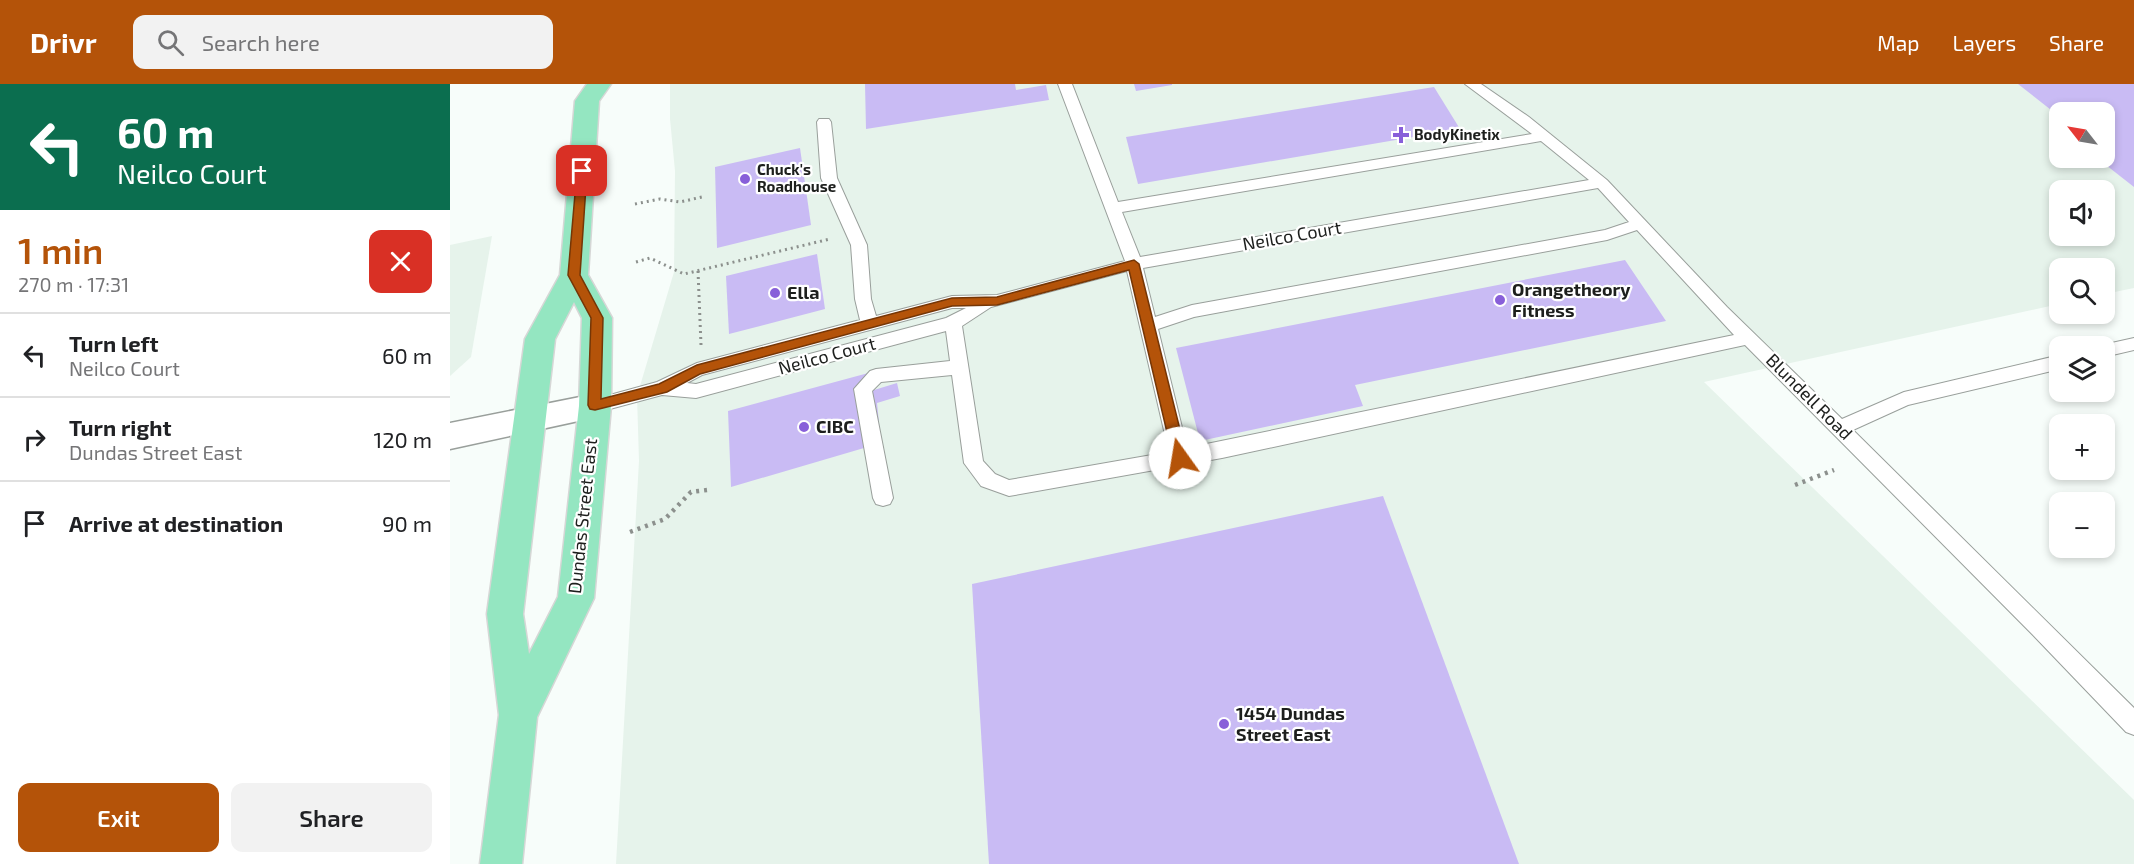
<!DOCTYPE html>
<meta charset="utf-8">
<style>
body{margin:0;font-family:"Exo 2",sans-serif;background:#f2f2f2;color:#202124;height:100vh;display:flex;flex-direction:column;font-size:22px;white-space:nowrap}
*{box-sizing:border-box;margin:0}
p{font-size:20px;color:#757577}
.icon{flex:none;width:33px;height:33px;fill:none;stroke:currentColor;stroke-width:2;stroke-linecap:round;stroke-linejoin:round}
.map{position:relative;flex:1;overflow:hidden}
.side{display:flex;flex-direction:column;background:#fff;width:450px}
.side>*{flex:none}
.top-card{background:#0b6e4f;color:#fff;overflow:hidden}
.needle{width:39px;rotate:301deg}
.controls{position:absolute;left:1599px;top:18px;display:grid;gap:12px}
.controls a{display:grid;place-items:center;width:66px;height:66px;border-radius:12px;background:#fff;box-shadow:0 3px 9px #0003;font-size:30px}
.pin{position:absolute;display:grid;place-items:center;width:51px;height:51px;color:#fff;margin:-26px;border-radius:12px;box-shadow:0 3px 9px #0006}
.me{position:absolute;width:66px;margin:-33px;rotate:347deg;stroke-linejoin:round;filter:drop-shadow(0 0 4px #0008)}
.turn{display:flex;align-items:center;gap:21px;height:126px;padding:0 18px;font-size:27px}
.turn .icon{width:78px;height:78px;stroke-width:2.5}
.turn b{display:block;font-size:42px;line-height:51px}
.round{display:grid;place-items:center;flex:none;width:63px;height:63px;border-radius:12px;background:#f2f2f2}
.headline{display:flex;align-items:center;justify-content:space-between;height:102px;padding:0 18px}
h1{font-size:36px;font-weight:600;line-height:45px;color:#b45309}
.cta{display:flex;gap:12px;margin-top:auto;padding:12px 18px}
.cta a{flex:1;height:69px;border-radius:12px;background:#b45309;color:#fff;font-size:24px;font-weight:600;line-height:69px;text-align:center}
.cta a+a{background:#f2f2f2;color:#202124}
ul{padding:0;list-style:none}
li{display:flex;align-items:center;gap:18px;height:84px;padding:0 18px;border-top:2px solid #e0e0e0}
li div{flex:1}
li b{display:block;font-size:22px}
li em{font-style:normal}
header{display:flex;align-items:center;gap:36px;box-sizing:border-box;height:84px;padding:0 30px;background:#b45309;color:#fff}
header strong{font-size:28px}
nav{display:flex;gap:33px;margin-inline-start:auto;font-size:21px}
.search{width:420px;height:54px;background:#f2f2f2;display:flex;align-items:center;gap:15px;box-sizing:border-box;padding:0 21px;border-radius:12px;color:#757577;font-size:22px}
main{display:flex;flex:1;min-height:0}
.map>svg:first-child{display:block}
</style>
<header>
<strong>Drivr</strong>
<div class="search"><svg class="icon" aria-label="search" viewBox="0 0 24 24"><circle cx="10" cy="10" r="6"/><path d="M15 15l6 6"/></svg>Search here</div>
<nav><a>Map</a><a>Layers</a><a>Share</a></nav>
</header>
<main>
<section class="side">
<div class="top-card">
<div class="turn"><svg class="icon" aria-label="left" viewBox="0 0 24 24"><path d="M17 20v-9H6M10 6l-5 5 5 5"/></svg><div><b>60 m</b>Neilco Court</div></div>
</div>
<div class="headline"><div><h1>1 min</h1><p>270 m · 17:31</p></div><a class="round" style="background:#d93025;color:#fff"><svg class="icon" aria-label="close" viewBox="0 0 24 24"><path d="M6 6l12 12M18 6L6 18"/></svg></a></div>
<ul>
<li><svg class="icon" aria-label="left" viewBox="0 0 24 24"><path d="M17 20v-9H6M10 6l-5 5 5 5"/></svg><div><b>Turn left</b><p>Neilco Court</p></div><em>60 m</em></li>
<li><svg class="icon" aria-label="right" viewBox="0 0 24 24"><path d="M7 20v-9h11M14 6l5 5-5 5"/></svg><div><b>Turn right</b><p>Dundas Street East</p></div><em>120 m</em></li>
<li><svg class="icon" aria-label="arrive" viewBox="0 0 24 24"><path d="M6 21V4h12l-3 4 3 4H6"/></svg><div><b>Arrive at destination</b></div><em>90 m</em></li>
</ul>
<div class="cta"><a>Exit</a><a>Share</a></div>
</section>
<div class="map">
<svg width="1684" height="780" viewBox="0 0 1684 780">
<rect width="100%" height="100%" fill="#f7fdfa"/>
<g fill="#e6f3eb" fill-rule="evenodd">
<path d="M220,0H1684V204L1655,210L1654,184H1610L1609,220L1254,298L1684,716V780H166L189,377L187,312L224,188L225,87L220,35ZM1610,28H1654V74H1610ZM1610,106H1654V152H1610Z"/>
<path d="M42,152L21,273L0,292V161Z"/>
</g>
<g fill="#c9bbf4">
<path d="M415,0H565L566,6L596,1L599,16L416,45Z"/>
<path d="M684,0H722V1L686,7Z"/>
<path d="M1568,0H1684V103L1647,74H1654V28H1610V33Z"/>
<path d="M984,3L1010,45L688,100L676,53Z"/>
<path d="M350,64L361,141L267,164L265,83Z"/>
<path d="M367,170L375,225L279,250L276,192Z"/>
<path d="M1175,176L1216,237L905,301L913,322L750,357L726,264Z"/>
<path d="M422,288L424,306L447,299L450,312L427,319L431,359L281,403L278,327Z"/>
<path d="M933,412L1069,780H539L522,500Z"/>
</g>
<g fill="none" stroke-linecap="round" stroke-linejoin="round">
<g stroke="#999f9b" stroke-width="2">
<g id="lane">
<path d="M608,0H622L668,118L1082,50L1015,0H1031L1079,33L1157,96L1277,223L1392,335L1454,308L1610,271V285L1458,321L1403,346L1684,624V651L1676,648L1582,550L1295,261L772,374L559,412L531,402L514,379L502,291L431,298L422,307L443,414L440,420L433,422L426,420L423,414L404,305L420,287L426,285L500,277L496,247L246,314L212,311L145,329L138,327L136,322L138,317L207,298L247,279L410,236L405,215L401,161L371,94L367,38L369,35H379L381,38L387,94L417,161L421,215L426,232L502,212L547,211L675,177ZM1091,57L1139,96L690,173L672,128ZM1148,104L1179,138L1155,146L742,221L705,233L693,184ZM1187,146L1284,251L737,364L708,245L744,233L1157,156ZM677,187L719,368L559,396L545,390L533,377L512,242L541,223ZM502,224H516L496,234L246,300L237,299L252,291Z"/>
<path d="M1684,254V266L1654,273V262H1648Z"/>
</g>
</g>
<g stroke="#999f9b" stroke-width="3">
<path id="street" d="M145,310L156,313L161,322L156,331L0,365V339Z"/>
</g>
<g stroke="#d6d7d6" stroke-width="3">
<path id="primary" d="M137,0H161L149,17L138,191L162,234L161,322L144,514L87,633L72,780H30L49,631L37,530L75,255L110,191L125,17ZM124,218L132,234L129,322L108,513L79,570L73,530L105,255Z"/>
</g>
<g stroke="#8c908d" stroke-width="3" stroke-dasharray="2 4" stroke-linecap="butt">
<path d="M185,120L210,115L230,118L252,113"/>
<path d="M186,178L200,174L234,190L380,155"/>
<path d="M248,187L251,261"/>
</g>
<g stroke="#8c908d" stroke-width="4.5" stroke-dasharray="3 5" stroke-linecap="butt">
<path d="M1345,401L1384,386"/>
<path d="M180,448L215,435L241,408L257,406"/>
</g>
<use href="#lane" fill="#fff" fill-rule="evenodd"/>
<use href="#street" fill="#fff" fill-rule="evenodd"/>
<use href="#primary" fill="#94e6c1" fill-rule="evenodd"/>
</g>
<path fill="#b45309" stroke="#753606" stroke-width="1.5" d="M132,83L137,87L130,191L153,234L151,315L209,300L247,281L502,214L547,213L684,176L689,180L737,374L730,379L723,374L679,186L547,221L502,222L250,290L217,308L145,326L140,325L138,321L141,234L118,191L127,87Z"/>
<g fill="#885fd9" stroke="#fff" stroke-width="2">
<path d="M948 42h6v6h6v6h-6v6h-6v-6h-6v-6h6z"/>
<circle cx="295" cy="95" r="6"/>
<circle cx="325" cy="209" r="6"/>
<circle cx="1050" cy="216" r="6"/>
<circle cx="354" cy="343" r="6"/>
<circle cx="774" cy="640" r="6"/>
</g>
<g text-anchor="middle" stroke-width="4.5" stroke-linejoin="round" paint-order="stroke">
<g font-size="15" font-weight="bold" fill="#1d1f1d" stroke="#fff" text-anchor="start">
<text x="964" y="56">BodyKinetix</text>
<text x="307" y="91">Chuck's<tspan x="307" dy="17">Roadhouse</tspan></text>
</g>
<g font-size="18" fill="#1d1f1d" stroke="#fff">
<text transform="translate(842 152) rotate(-10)" y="6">Neilco Court</text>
<text transform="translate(377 272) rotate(-15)" y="6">Neilco Court</text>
<text transform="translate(1359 313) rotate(45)" y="6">Blundell Road</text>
<text transform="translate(133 432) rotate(-84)" y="6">Dundas Street East</text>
</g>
<g font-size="18" font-weight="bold" fill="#1d1f1d" stroke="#fff" text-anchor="start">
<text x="1062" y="212">Orangetheory<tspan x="1062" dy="21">Fitness</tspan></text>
<text x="337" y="215">Ella</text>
<text x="366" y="349">CIBC</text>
<text x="786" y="636">1454 Dundas<tspan x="786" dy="21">Street East</tspan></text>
</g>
</g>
</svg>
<div class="controls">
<a><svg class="needle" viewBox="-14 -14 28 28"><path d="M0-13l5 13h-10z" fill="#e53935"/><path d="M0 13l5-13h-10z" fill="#757577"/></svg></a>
<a><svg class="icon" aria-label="sound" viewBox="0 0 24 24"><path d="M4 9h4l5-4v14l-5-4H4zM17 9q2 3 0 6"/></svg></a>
<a><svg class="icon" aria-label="search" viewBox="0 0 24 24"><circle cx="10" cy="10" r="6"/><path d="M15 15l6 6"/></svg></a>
<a><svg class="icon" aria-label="layers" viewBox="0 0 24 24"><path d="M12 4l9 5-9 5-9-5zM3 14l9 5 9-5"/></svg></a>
<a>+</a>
<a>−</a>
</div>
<div class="pin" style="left:132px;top:87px;background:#d93025"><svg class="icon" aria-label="arrive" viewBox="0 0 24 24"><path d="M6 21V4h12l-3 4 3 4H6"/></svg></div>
<svg class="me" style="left:730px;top:374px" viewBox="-20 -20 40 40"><circle r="19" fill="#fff"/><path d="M0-13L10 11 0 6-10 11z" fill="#b45309"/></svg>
</div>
</main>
